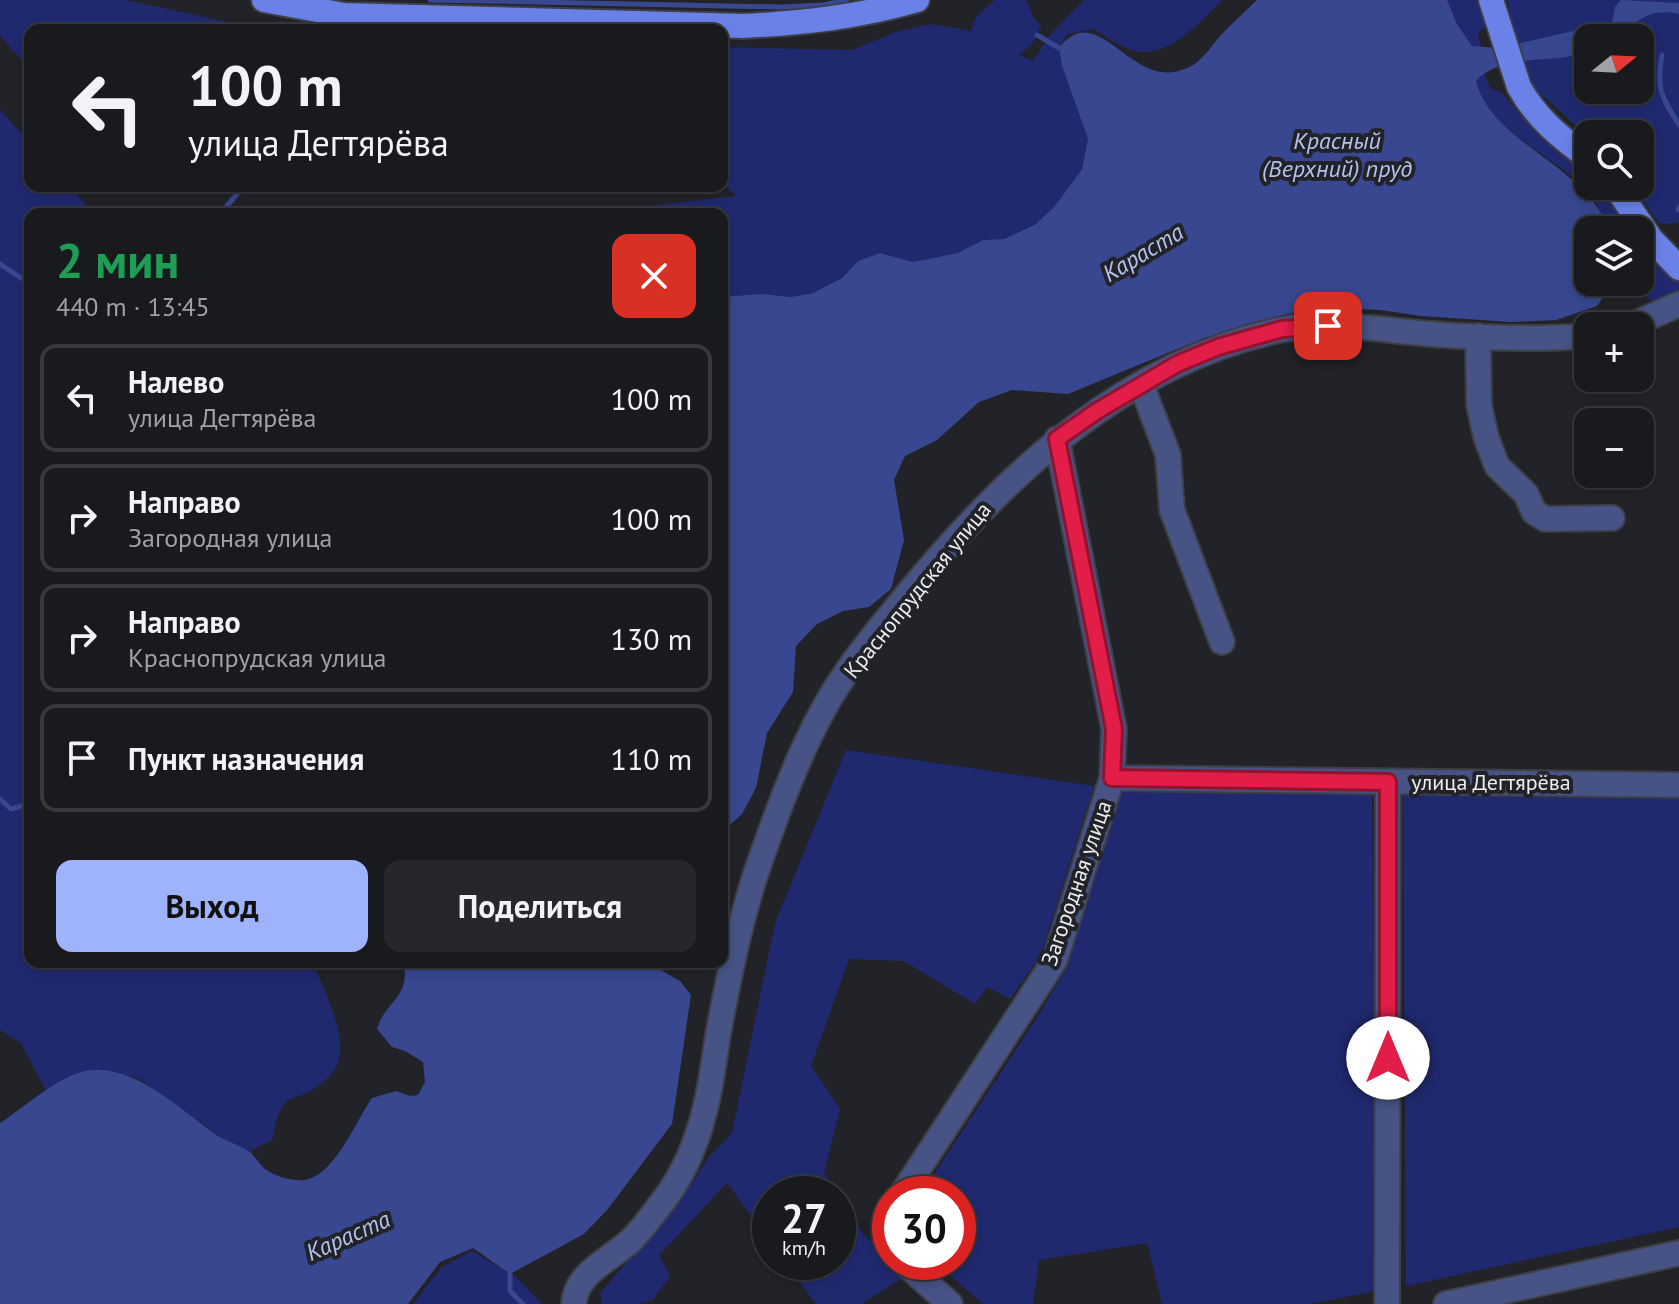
<!DOCTYPE html>
<html lang="ru">
<meta charset="utf-8">
<style>
body{margin:0;font-family:"PT Sans",sans-serif;background:#26272b;color:#f1f3f6;height:100vh;display:flex;flex-direction:column;font-size:30px;white-space:nowrap}
*{box-sizing:border-box;margin:0}
p{font-size:26px;color:#9fa1a4}
.icon{flex:none;width:44px;height:44px;fill:none;stroke:currentColor;stroke-width:2;stroke-linecap:round;stroke-linejoin:round}
.map{position:relative;flex:1;overflow:hidden}
.panel{position:absolute;left:24px;top:208px;width:704px;height:760px;display:flex;flex-direction:column;background:#191a1e;border-radius:16px;box-shadow:0 4px 12px #0003,0 0 0 2px #37383c}
.panel>*{flex:none}
.hud{position:absolute;left:24px;top:24px;width:704px;height:168px;border-radius:16px;box-shadow:0 4px 12px #0003,0 0 0 2px #37383c;background:#191a1e;color:#f1f3f6;overflow:hidden}
.needle{width:52px;rotate:72deg}
.controls{position:absolute;left:1574px;top:24px;display:grid;gap:16px}
.controls a{display:grid;place-items:center;width:80px;height:80px;border-radius:16px;background:#191a1e;box-shadow:0 4px 12px #0003,0 0 0 2px #37383c;font-size:40px}
.speed{position:absolute;left:752px;top:1176px;display:flex;gap:16px;font-size:40px;font-weight:700;text-align:center}
.speed>*{display:grid;place-content:center;width:104px;height:104px;border-radius:50%;background:#191a1e;box-shadow:0 4px 12px #0003,0 0 0 2px #37383c;line-height:1}
.speed small{font-size:20px;font-weight:400}
.speed .limit{border:12px solid #d22;background:#fff;color:#111}
.pin{position:absolute;display:grid;place-items:center;width:68px;height:68px;color:#fff;margin:-34px;border-radius:16px;box-shadow:0 4px 12px #0006}
.me{position:absolute;width:88px;margin:-44px;rotate:0deg;stroke-linejoin:round;filter:drop-shadow(0 0 6px #0008)}
.turn{display:flex;align-items:center;gap:28px;height:168px;padding:0 32px;font-size:36px}
.turn .icon{width:104px;height:104px;stroke-width:2.5}
.turn b{display:block;font-size:56px;line-height:68px}
.round{display:grid;place-items:center;flex:none;width:84px;height:84px;border-radius:16px;background:#26272b}
.head{display:flex;align-items:center;justify-content:space-between;height:136px;padding:0 32px}
h1{font-size:48px;font-weight:700;line-height:60px;color:#1e9e55}
.cta{display:flex;gap:16px;margin-top:auto;padding:16px 32px}
.cta a{flex:1;height:92px;border-radius:16px;background:#9fb3fd;color:#111;font-size:32px;font-weight:700;line-height:92px;text-align:center}
.cta a+a{background:#26272b;color:#f1f3f6}
ul{padding:0;list-style:none}
li{display:flex;align-items:center;gap:24px;height:108px;margin:0 16px 12px;padding:0 16px;border:4px solid #37383c;border-radius:16px}
li div{flex:1}
li b{display:block;font-size:30px}
li em{font-style:normal}
.map>svg:first-child{display:block}
</style>
<div class="map">
<svg width="1679" height="1304" viewBox="0 0 1679 1304">
<rect width="100%" height="100%" fill="#212328"/>
<g fill="#20296f" fill-rule="evenodd">
<path d="M0,0H126L264,30H30V69L0,36Z"/>
<path d="M995,0H1023L1028,2L1032,15L1041,26L1032,44L1019,55L1033,61L1049,36L1084,0H1222C1201,21 1167,61 1132,50C1119,47 1105,35 1093,29L1068,34L1059,48L1062,66L1088,139L1082,169L1055,206L1036,224L1004,239L983,240L958,253L913,262L880,253L858,261L842,278L813,293L791,297L761,294L722,297V214H578L736,196L722,182V47L852,50L896,32L930,24L971,31L976,17Z"/>
<path d="M1447,0H1481L1488,26L1478,32L1481,47L1472,46L1457,24Z"/>
<path d="M1508,0H1679V223L1660,224L1632,186H1640V134L1588,136L1534,88L1529,80L1511,21ZM1588,38H1640V90H1588Z"/>
<path d="M1484,72L1490,88L1502,93L1536,133L1587,174L1588,186H1597L1622,219L1621,230H1610C1604,220 1599,206 1592,197C1558,154 1491,137 1476,81Z"/>
<path d="M0,110L30,143V186H69L94,214H30V962H312C323,986 348,1037 338,1063C333,1076 319,1086 307,1093C302,1096 294,1096 289,1100C277,1108 275,1126 273,1139L249,1152L222,1138L139,1079L113,1071L79,1073L46,1091L21,1043L0,1030Z"/>
<path d="M1640,260L1643,264L1654,260L1679,277V292L1659,305L1632,289L1612,284V282H1640Z"/>
<path d="M846,750L1094,786L1041,955L1010,999L987,987L975,1004L904,961L849,959L811,1066L840,1109L824,1173L837,1194H770V1241L727,1183L659,1255L670,1276L653,1300L637,1304H602L601,1292L683,1197L708,1158L732,1133L775,923Z"/>
<path d="M1119,786L1372,790L1376,1291L1309,1304H1162L1147,1243L1039,1260L1033,1304H983L935,1262H958V1194H921L1038,1016L1068,966Z"/>
<path d="M1403,791L1679,798V1227L1406,1286Z"/>
<path d="M838,1195L862,1233L906,1276L861,1304H816L785,1262H838Z"/>
<path d="M472,1251L517,1278L542,1304H413L442,1267Z"/>
</g>
<g fill="#384790">
<path d="M1257,0H1447L1457,24L1472,46L1499,48L1612,22L1615,7L1621,0L1679,3V14C1662,10 1644,13 1633,26V38H1588V52C1554,64 1501,53 1476,81C1493,145 1582,161 1610,230H1588V282H1612V284L1597,306L1556,320L1511,322L1421,316L1380,310L1328,308L1286,314L1204,338L1068,394L1012,390L979,402L937,440L905,456L894,480L904,540L891,589L869,607L843,611L817,624L796,646L793,692L767,733L756,788L742,814L722,832V297L761,294L791,297L813,293L842,278L858,261L880,253L913,262L958,253L983,240L1004,239L1036,224L1055,206L1082,169L1088,139L1062,66L1059,48C1096,0 1127,80 1174,72C1180,71 1191,67 1196,63C1206,55 1213,44 1221,35C1232,23 1245,12 1257,0Z"/>
<path d="M403,962H647L680,981L691,995L672,1124L607,1210L584,1234L510,1274L473,1248L440,1262L408,1304H0V1123C25,1107 50,1083 78,1073C128,1056 180,1110 218,1136C229,1142 242,1146 251,1153C257,1159 261,1167 268,1171C277,1177 298,1183 309,1179C337,1170 356,1121 372,1098L396,1091L410,1096L418,1095L425,1082L423,1062L405,1051L392,1047L377,1029C385,1001 412,997 403,962Z"/>
</g>
<g fill="none" stroke-linecap="round" stroke-linejoin="round">
<g stroke="#384790" stroke-width="5">
<path d="M430,0L781,7L823,5L847,0"/>
<path d="M1037,35L1059,48"/>
<path d="M1662,55C1656,89 1661,96 1679,125"/>
<path d="M1678,210L1679,207"/>
<path d="M220,214L244,186"/>
<path d="M0,264L30,284"/>
<path d="M0,799L11,809L30,804"/>
<path d="M510,1274V1291L523,1304"/>
</g>
<g stroke="#3d3f44" stroke-width="28">
<g id="minor">
<path d="M1630,326L1679,304"/>
<path d="M1478,336L1479,405L1486,437L1497,466L1526,494L1534,512L1545,519L1612,518"/>
<path d="M1141,384L1168,455L1172,510L1222,642"/>
<path d="M1112,778L1679,785"/>
<path d="M902,1194L1055,960L1112,778L1114,729L1057,439"/>
<path d="M890,1212L885,1230L890,1245"/>
<path d="M903,1262L950,1304"/>
<path d="M574,1304C575,1274 609,1260 629,1242C641,1231 651,1217 660,1205C681,1179 696,1145 704,1113C711,1087 714,1061 718,1035C728,981 739,925 756,873C775,818 795,762 822,712C846,667 879,629 911,590C1008,472 1126,363 1279,330C1329,320 1380,330 1430,334C1482,338 1536,340 1588,336"/>
<path d="M1387,1304L1388,782"/>
<path d="M1446,1304L1679,1253"/>
</g>
</g>
<g stroke="#3d3f44" stroke-width="28">
<g id="major">
<path d="M264,0L344,15L743,26C803,23 859,17 917,0"/>
<path d="M1491,0L1519,87C1536,118 1560,137 1588,158"/>
<path d="M1615,186L1651,239L1679,268"/>
</g>
</g>
<use href="#minor" stroke="#475385" stroke-width="24"/>
<use href="#major" stroke="#6a81e7" stroke-width="24"/>
</g>
<g fill="none" stroke-linecap="round" stroke-linejoin="round">
<g stroke="#92132f" stroke-width="20">
<path id="route" d="M1328,326L1282,329L1218,347L1177,364L1097,411L1057,439L1114,729L1112,778L1388,782V1058"/>
</g>
<use href="#route" stroke="#e11d48" stroke-width="14"/>
</g>
<g text-anchor="middle" stroke-width="8" stroke-linejoin="round" paint-order="stroke">
<g font-size="22" fill="#ebecef" stroke="#212328">
<text transform="translate(917 590) rotate(-51)" y="8">Краснопрудская улица</text>
<text x="1491" y="790">улица Дегтярёва</text>
<text transform="translate(1076 883) rotate(-71)" y="8">Загородная улица</text>
</g>
<g font-size="24" font-style="italic" fill="#b5c2ec" stroke="#212328">
<text x="1337" y="149">Красный<tspan x="1337" dy="28">(Верхний) пруд</tspan></text>
<text transform="translate(1143 253) rotate(-31)" y="8">Караста</text>
<text transform="translate(348 1236) rotate(-24)" y="8">Караста</text>
</g>
</g>
</svg>
<div class="controls">
<a><svg class="needle" viewBox="-14 -14 28 28"><path d="M0-13l5 13h-10z" fill="#e53935"/><path d="M0 13l5-13h-10z" fill="#9fa1a4"/></svg></a>
<a><svg class="icon" aria-label="search" viewBox="0 0 24 24"><circle cx="10" cy="10" r="6"/><path d="M15 15l6 6"/></svg></a>
<a><svg class="icon" aria-label="layers" viewBox="0 0 24 24"><path d="M12 4l9 5-9 5-9-5zM3 14l9 5 9-5"/></svg></a>
<a>+</a>
<a>−</a>
</div>
<div class="speed"><div>27<small>km/h</small></div><div class="limit">30</div></div>
<div class="pin" style="left:1328px;top:326px;background:#d93025"><svg class="icon" aria-label="arrive" viewBox="0 0 24 24"><path d="M6 21V4h12l-3 4 3 4H6"/></svg></div>
<svg class="me" style="left:1388px;top:1058px" viewBox="-20 -20 40 40"><circle r="19" fill="#fff"/><path d="M0-13L10 11 0 6-10 11z" fill="#e11d48"/></svg>
<div class="hud">
<div class="turn"><svg class="icon" aria-label="left" viewBox="0 0 24 24"><path d="M17 20v-9H6M10 6l-5 5 5 5"/></svg><div><b>100 m</b>улица Дегтярёва</div></div>
</div>
<section class="panel">
<div class="head"><div><h1>2 мин</h1><p>440 m · 13:45</p></div><a class="round" style="background:#d93025;color:#fff"><svg class="icon" aria-label="close" viewBox="0 0 24 24"><path d="M6 6l12 12M18 6L6 18"/></svg></a></div>
<ul>
<li><svg class="icon" aria-label="left" viewBox="0 0 24 24"><path d="M17 20v-9H6M10 6l-5 5 5 5"/></svg><div><b>Налево</b><p>улица Дегтярёва</p></div><em>100 m</em></li>
<li><svg class="icon" aria-label="right" viewBox="0 0 24 24"><path d="M7 20v-9h11M14 6l5 5-5 5"/></svg><div><b>Направо</b><p>Загородная улица</p></div><em>100 m</em></li>
<li><svg class="icon" aria-label="right" viewBox="0 0 24 24"><path d="M7 20v-9h11M14 6l5 5-5 5"/></svg><div><b>Направо</b><p>Краснопрудская улица</p></div><em>130 m</em></li>
<li><svg class="icon" aria-label="arrive" viewBox="0 0 24 24"><path d="M6 21V4h12l-3 4 3 4H6"/></svg><div><b>Пункт назначения</b></div><em>110 m</em></li>
</ul>
<div class="cta"><a>Выход</a><a>Поделиться</a></div>
</section>
</div>
